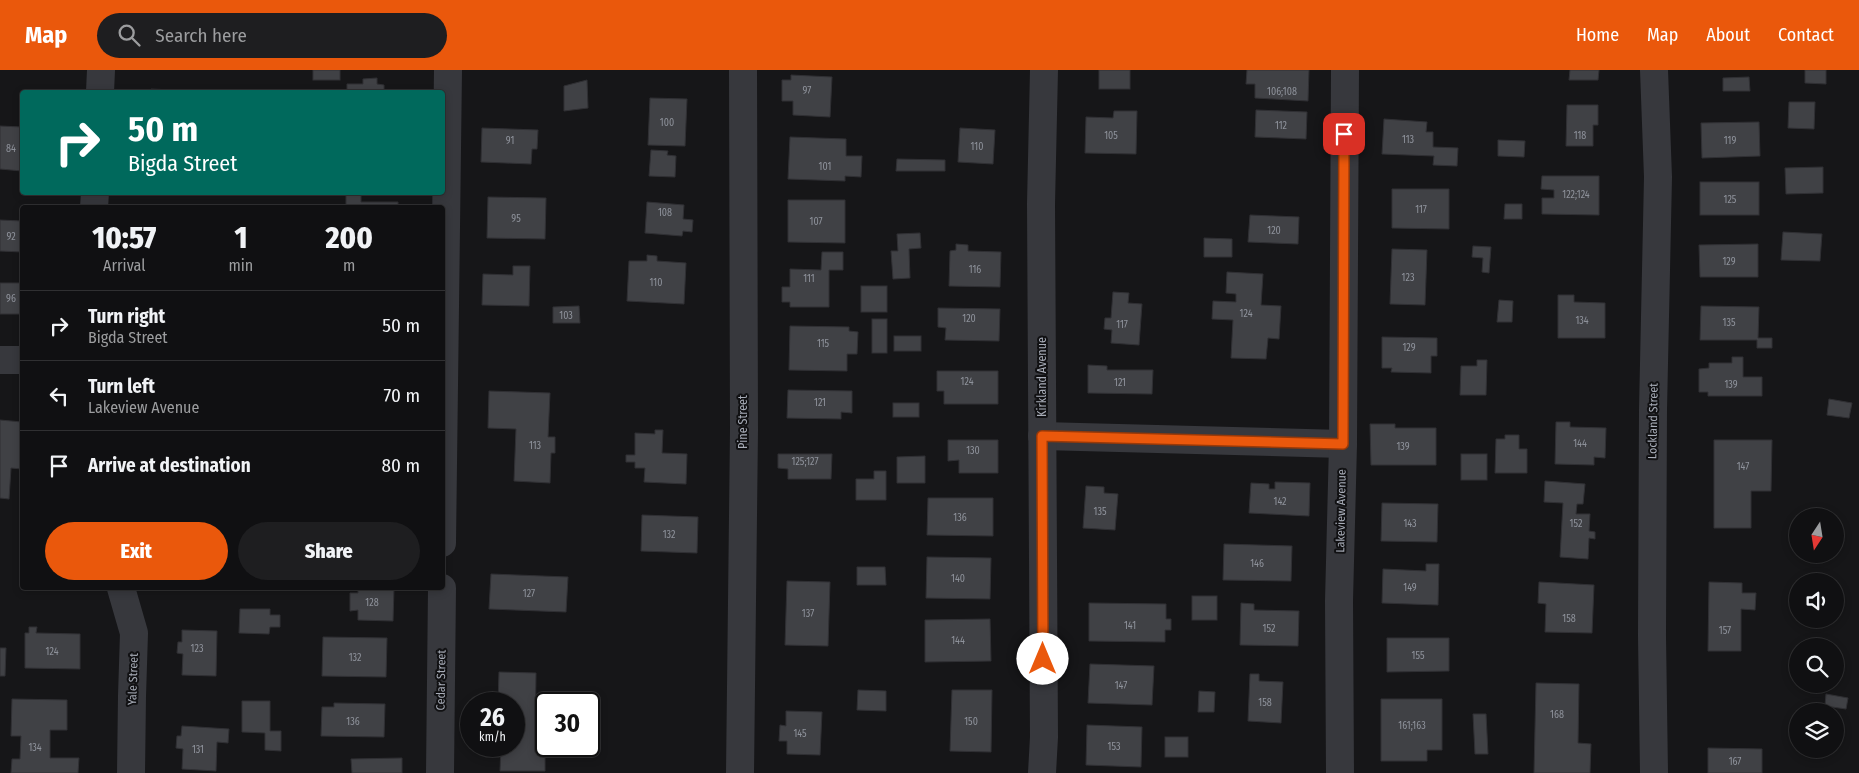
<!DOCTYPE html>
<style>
body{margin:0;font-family:"Fira Sans Condensed",sans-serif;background:#1e1e20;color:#f1f3f6;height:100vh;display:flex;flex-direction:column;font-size:19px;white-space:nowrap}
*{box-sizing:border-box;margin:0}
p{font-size:16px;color:#9c9d9f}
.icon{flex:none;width:28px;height:28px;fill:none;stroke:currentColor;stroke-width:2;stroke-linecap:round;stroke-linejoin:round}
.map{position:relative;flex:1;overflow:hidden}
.details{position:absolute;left:20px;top:135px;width:425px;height:385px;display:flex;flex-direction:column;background:#101012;border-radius:5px;box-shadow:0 2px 8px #0003,0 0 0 1px #303032}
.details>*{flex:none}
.banner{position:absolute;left:20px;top:20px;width:425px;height:105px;border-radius:5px;box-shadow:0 2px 8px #0003,0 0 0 1px #303032;background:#00695c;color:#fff;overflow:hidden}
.needle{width:32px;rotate:192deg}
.buttons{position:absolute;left:1789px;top:438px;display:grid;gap:10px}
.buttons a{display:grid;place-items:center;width:55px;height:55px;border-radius:50%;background:#101012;box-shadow:0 2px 8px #0003,0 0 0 1px #303032;font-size:25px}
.speed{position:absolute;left:460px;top:622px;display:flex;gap:10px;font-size:25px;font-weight:700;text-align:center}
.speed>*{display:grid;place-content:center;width:65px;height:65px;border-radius:50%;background:#101012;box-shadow:0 2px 8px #0003,0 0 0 1px #303032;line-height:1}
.speed small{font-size:12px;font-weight:400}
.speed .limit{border:2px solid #111;border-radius:8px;background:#fff;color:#111}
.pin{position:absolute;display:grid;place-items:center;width:42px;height:42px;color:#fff;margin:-21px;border-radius:10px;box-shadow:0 2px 8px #0006}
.me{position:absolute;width:55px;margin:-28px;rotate:0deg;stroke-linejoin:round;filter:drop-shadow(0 0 4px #0008)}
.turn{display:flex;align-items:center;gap:18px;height:105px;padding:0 25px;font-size:22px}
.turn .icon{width:65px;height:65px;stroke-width:2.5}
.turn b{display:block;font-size:35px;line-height:42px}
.eta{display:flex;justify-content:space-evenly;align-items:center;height:85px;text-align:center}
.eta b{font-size:30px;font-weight:800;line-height:35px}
.primary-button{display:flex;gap:10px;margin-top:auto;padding:10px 25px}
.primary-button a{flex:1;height:58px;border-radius:30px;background:#ea580c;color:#fff;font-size:20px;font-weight:800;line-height:58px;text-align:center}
.primary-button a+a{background:#1e1e20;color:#f1f3f6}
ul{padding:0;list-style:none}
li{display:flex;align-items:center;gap:15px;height:70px;padding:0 25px;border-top:1px solid #303032}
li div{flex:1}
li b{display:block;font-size:19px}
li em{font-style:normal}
header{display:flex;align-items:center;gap:30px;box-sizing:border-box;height:70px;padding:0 25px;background:#ea580c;color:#fff}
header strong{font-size:24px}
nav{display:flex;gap:28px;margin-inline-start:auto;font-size:18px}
.search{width:350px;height:45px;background:#1e1e20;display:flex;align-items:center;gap:12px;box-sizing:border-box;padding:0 18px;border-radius:28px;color:#9c9d9f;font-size:19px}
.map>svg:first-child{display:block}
</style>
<header>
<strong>Map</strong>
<div class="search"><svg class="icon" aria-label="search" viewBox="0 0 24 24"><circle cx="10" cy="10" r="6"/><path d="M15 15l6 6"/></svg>Search here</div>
<nav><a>Home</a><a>Map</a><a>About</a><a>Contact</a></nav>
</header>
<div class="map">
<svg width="1859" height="703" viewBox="0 0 1859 703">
<rect width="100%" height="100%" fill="#161618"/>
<g fill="#404145" stroke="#303034">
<rect x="313" y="0" width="27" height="10"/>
<rect x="1099" y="0" width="31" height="19"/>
<path d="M1247,0H1309L1308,31L1255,28V14H1246Z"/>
<path d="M1570,0H1599L1598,10H1569Z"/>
<path d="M1805,0H1826V14L1805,13Z"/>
<path d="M791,5L832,7L830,47L793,45V31H782V10H791Z"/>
<path d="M1749,7L1750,21H1723V8Z"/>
<path d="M377,8V14L384,15V22H347V14H363V9Z"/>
<path d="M587,10L588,38L564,41V16Z"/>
<path d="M151,19L218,22H150Z"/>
<path d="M650,28L687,29L685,76L648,75Z"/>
<path d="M1789,32H1815L1814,59L1788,58Z"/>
<path d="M1567,35H1598V55H1593V76H1566Z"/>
<path d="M1256,40L1307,42L1306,69L1255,67Z"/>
<path d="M1114,41H1137L1136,84L1085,83L1086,47L1113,48Z"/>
<path d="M1384,49L1427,52L1426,62H1433V77L1458,78L1457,96L1433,95L1434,86L1382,84Z"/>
<path d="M1759,52L1760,86L1702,88L1701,53Z"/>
<path d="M0,56L22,57V101L0,99Z"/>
<path d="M482,58L538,60L537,79H532L531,94L481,92Z"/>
<path d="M960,58L995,60L993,94L958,92Z"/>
<path d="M790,67L846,69V86H862L861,107L845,106V111L788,109Z"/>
<path d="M1498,70L1525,71L1524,87L1498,86Z"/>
<path d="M651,80L668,81L667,85L676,86L675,107L649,106Z"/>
<path d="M897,89L945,90V101H896Z"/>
<path d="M1823,97V123L1786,124L1785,98Z"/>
<path d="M1542,106H1599V145L1542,144V128H1554V120L1541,119Z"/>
<rect x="1700" y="112" width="59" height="33"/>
<path d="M1392,119H1449V159L1392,158Z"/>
<path d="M346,122H361V132H398V138H346Z"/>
<path d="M488,127L546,128L545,169L487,168Z"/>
<path d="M788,130H845V173L788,172Z"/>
<path d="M647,132L684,135L683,149L693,150L692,162L683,161L682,166L645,163Z"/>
<path d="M1505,134H1522V149H1504Z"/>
<path d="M1250,145L1299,147L1298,174L1248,172Z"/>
<path d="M0,150L22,151V182L0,181Z"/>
<path d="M1783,162L1822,164L1820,191L1781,190Z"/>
<path d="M920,163L921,178L909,179L910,208L893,209L891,181H898L897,164Z"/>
<path d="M1204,168L1232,169V187H1204Z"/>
<path d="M956,174L968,175V181L1001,182L1000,217L949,216L950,181L956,180Z"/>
<path d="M1758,174V207H1700L1699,175Z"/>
<path d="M1473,176L1491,177L1489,203L1482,202L1483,188L1472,187Z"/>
<path d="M1392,179L1427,180L1425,235L1390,234Z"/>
<path d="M822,182H843V200H829V237H790V232H782V217H790V199L821,200Z"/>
<path d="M647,185L657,186V191L686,193L684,234L627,231L629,191H647Z"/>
<path d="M513,196H530L529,236L482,235L483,204L513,205Z"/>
<path d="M1227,202L1263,204L1261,235L1281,236L1279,269L1268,268L1266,289L1231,288L1233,250L1212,249L1213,231L1236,232V224L1226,223Z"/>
<rect x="0" y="213" width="22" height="31"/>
<rect x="861" y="216" width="26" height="26"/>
<path d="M1113,222L1129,223L1128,233L1142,234L1139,275L1111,273L1112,260L1104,259L1105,248H1111Z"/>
<path d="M1558,225H1574V232L1605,233V268H1558Z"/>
<path d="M1499,230L1513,231L1512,252H1497Z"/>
<path d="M579,236L580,253H553V237Z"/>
<path d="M1701,236L1759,237L1758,268H1772V278H1757V270H1700Z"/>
<path d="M938,238L1000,239L999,271L945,270L946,258L938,257Z"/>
<rect x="872" y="249" width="15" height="34"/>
<path d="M790,256L849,257V261L858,262L857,284H847V301L789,300Z"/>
<rect x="894" y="266" width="27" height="15"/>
<path d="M1382,267L1437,268V286H1431V303L1391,302L1392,298H1382Z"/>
<path d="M1732,287H1743V307H1762V326H1708V322H1699V299L1709,298V293H1732Z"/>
<path d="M1477,290H1487L1486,325H1460L1461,296H1477Z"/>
<path d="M1088,295L1107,296V300H1153L1152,324L1088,323Z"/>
<path d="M937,301H998V334H944V321H937Z"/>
<path d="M788,320L852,321V343L841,342V349L787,348Z"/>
<path d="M489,321L550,323L548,367H555V383H551L550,413L514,411L516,359L488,358Z"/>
<path d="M1829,329L1852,333L1849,348L1827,345Z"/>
<rect x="893" y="333" width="26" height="14"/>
<path d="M0,350L22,352V399L11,398L9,429L0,428Z"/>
<path d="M1556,352H1570V357L1606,358L1605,388L1594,387V395L1555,394Z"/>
<path d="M1370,354H1395V358H1436V395H1371Z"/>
<path d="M655,360H663L662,383L687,384L686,414L644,412L645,398H635V392H626V385H635V363L655,364Z"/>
<path d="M1505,365H1519V379H1527V403H1495L1496,369H1505Z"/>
<path d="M948,370H998V403H959V390L948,391Z"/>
<path d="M1714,370H1772L1771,421H1751V458H1714Z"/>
<path d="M778,384H832L831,409H788V399L778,398Z"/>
<rect x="1461" y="384" width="26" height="26"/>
<path d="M925,386V413H897V387Z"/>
<path d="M874,401H886V430H856V409H874Z"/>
<path d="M1545,411L1585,414L1583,434H1577L1576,444H1590L1589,461L1595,462V469L1589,468L1588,489L1560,487L1563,433L1544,432Z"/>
<path d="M1275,412L1310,413L1309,446L1249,443L1251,413L1269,414V419H1275Z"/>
<path d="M1086,416L1104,417V423L1118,424L1115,460L1083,458Z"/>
<path d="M928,428H993V466L927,465Z"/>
<path d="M1382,433L1438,434L1437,472L1381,471Z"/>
<path d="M642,445L698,447L697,483L641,481Z"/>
<path d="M1224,474L1292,476L1291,511L1223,510Z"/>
<path d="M927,487L991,488L990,529L926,528Z"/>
<path d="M1426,494H1439L1438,535L1382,533L1383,499L1426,501Z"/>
<path d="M857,497H885L886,515H857Z"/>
<path d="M491,504L568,507L566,542L489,539Z"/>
<path d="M787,511L830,512L828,576L785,575Z"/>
<path d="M1539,512L1594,515L1592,563L1545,562L1546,534L1538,533Z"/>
<path d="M1709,512L1742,513V523H1756L1755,540L1741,539V581H1708Z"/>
<path d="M358,518H394L393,551L358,550V540L350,541V523H358Z"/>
<rect x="1192" y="526" width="25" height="24"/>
<path d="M1089,533L1166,534V549H1171V560H1165V572L1089,571Z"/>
<path d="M1241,533L1254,534V540L1299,541L1298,576L1240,575Z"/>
<path d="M240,539H270V545H280V557H270L269,564L239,563Z"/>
<path d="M990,549L991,591L925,592V550Z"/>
<path d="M29,557H37L36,563L80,564V599L25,598V563H29Z"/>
<path d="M182,560L217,561L216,606L182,605L183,584L177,583L178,572H182Z"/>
<path d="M323,567L387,568L386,607L322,606Z"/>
<path d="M1387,568H1449V601L1387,602Z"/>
<path d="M0,578H6L5,606H0Z"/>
<path d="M1090,594L1154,596L1152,635L1088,633Z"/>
<path d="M499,602L536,603L535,669H545V701H500L501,676H514V634H498Z"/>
<path d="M1250,604H1259V611L1283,612L1281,653L1248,651Z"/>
<path d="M1536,613L1579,614L1578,673L1591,674L1590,703H1534Z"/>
<path d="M858,620L886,621V641L857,640Z"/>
<path d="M952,620H992L991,682L950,681Z"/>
<path d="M1199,621L1215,622L1214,642H1198Z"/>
<path d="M1826,624L1848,628L1846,639L1825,636Z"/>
<path d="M12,629L67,630V660H50V688H79L78,703H11L12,689H20L21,666H11Z"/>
<path d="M1381,629H1442V680H1427V691H1381Z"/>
<path d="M242,631H270V661H281V681L265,680V663L242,662Z"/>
<path d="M334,633L385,634L384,667L321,666L322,637H334Z"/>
<path d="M786,641L822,642L820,685L787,684V671H779L780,655L786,656Z"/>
<path d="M1473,644H1486L1488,684H1475Z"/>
<path d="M1087,655L1142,657L1141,697L1086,695Z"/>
<path d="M182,656L229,659L228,673L217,672L216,701L182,699L183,679L176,678L177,666H181Z"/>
<rect x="1165" y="667" width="23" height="20"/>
<path d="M1708,678L1762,679V703H1708Z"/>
<path d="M402,688V703H352L351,689Z"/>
</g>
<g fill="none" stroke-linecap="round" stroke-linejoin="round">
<g stroke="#37383d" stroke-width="28">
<path d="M1654,0L1658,107L1653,340L1652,566L1654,703"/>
<path d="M100,22L101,0"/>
<path d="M94,138L95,122"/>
<path d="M0,290H22"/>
<path d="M1042,366L1343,374"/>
<path d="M442,473L448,0"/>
<path d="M121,518L134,563L132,626L131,703"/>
<path d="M440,703L442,518"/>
<path d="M740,703L744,360L743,0"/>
<path d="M1042,703L1044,667L1041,134L1044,0"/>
<path d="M1340,703L1339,531L1343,374L1345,0"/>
</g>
</g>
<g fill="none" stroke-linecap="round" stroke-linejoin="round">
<g stroke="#983908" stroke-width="12">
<path id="route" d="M1043,589L1042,366L1343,374L1344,64"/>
</g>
<use href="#route" stroke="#ea580c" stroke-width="9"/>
</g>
<g text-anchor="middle" stroke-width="4" stroke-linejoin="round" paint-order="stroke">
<g font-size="10" fill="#8e929b">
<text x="807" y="24">97</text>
<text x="1282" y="25">106;108</text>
<text x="667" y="56">100</text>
<text x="1281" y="59">112</text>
<text x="1111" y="69">105</text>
<text x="1580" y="69">118</text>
<text x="1408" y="73">113</text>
<text x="510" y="74">91</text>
<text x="1730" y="74">119</text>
<text x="977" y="80">110</text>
<text x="11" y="82">84</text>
<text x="825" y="100">101</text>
<text x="1576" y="128">122;124</text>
<text x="1730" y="133">125</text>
<text x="1421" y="143">117</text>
<text x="665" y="146">108</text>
<text x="516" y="152">95</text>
<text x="816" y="155">107</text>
<text x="1274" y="164">120</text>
<text x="11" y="170">92</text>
<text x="1729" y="195">129</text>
<text x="975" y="203">116</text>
<text x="1408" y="211">123</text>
<text x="809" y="212">111</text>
<text x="656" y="216">110</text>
<text x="11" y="232">96</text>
<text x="1246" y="247">124</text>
<text x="566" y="249">103</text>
<text x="969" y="252">120</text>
<text x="1582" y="254">134</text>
<text x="1729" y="256">135</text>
<text x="1122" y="258">117</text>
<text x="823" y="277">115</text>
<text x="1409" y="281">129</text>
<text x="967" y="315">124</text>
<text x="1120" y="316">121</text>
<text x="1731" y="318">139</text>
<text x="820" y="336">121</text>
<text x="1580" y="377">144</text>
<text x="535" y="379">113</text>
<text x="1403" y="380">139</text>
<text x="973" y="384">130</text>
<text x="805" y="395">125;127</text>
<text x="1743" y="400">147</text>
<text x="1280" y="435">142</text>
<text x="1100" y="445">135</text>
<text x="960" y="451">136</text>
<text x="1410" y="457">143</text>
<text x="1576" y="457">152</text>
<text x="669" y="468">132</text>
<text x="1257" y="497">146</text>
<text x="958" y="512">140</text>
<text x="1410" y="521">149</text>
<text x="529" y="527">127</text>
<text x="372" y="536">128</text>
<text x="808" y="547">137</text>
<text x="1569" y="552">158</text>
<text x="1130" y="559">141</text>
<text x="1269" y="562">152</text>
<text x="1725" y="564">157</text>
<text x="958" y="574">144</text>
<text x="197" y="582">123</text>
<text x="52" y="585">124</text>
<text x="1418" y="589">155</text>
<text x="355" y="591">132</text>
<text x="1121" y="619">147</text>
<text x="1265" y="636">158</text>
<text x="1557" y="648">168</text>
<text x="353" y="655">136</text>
<text x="971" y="655">150</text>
<text x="1412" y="659">161;163</text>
<text x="800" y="667">145</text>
<text x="1114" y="680">153</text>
<text x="35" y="681">134</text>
<text x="198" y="683">131</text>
<text x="1735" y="695">167</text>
</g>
<g font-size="12" fill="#a8adb8" stroke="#111113">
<text transform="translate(1042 307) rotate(-90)" y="4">Kirkland Avenue</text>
<text transform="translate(1653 351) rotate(-89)" y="4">Lockland Street</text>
<text transform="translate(743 352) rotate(-90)" y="4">Pine Street</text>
<text transform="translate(1341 441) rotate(-89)" y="4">Lakeview Avenue</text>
<text transform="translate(133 609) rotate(-88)" y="4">Yale Street</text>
<text transform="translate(441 610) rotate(-89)" y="4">Cedar Street</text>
</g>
</g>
</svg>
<div class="buttons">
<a><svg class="needle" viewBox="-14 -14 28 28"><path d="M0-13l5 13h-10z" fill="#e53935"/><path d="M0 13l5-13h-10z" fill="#9c9d9f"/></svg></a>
<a><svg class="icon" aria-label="sound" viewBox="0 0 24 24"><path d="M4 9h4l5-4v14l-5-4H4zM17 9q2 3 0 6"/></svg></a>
<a><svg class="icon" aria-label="search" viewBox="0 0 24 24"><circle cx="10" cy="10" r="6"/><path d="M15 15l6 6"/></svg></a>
<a><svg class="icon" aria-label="layers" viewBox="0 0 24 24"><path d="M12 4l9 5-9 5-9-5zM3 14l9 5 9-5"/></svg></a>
</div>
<div class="speed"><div>26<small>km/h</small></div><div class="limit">30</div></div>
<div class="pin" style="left:1344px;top:64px;background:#d93025"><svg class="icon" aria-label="arrive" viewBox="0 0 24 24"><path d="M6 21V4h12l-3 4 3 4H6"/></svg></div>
<svg class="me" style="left:1043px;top:589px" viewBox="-20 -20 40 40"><circle r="19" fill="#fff"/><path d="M0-13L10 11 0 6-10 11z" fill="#ea580c"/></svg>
<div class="banner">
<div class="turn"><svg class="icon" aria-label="right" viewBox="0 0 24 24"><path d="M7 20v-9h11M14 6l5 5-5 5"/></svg><div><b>50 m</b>Bigda Street</div></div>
</div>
<section class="details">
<div class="eta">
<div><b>10:57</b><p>Arrival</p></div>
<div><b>1</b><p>min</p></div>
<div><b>200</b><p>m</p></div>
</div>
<ul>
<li><svg class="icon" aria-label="right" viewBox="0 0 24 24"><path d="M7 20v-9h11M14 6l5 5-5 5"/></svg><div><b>Turn right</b><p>Bigda Street</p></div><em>50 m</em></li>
<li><svg class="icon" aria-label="left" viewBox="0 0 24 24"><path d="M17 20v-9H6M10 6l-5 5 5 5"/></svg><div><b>Turn left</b><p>Lakeview Avenue</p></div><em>70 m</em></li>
<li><svg class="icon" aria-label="arrive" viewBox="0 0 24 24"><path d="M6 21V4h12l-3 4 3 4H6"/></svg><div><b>Arrive at destination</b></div><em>80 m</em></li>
</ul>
<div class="primary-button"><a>Exit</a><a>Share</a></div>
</section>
</div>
